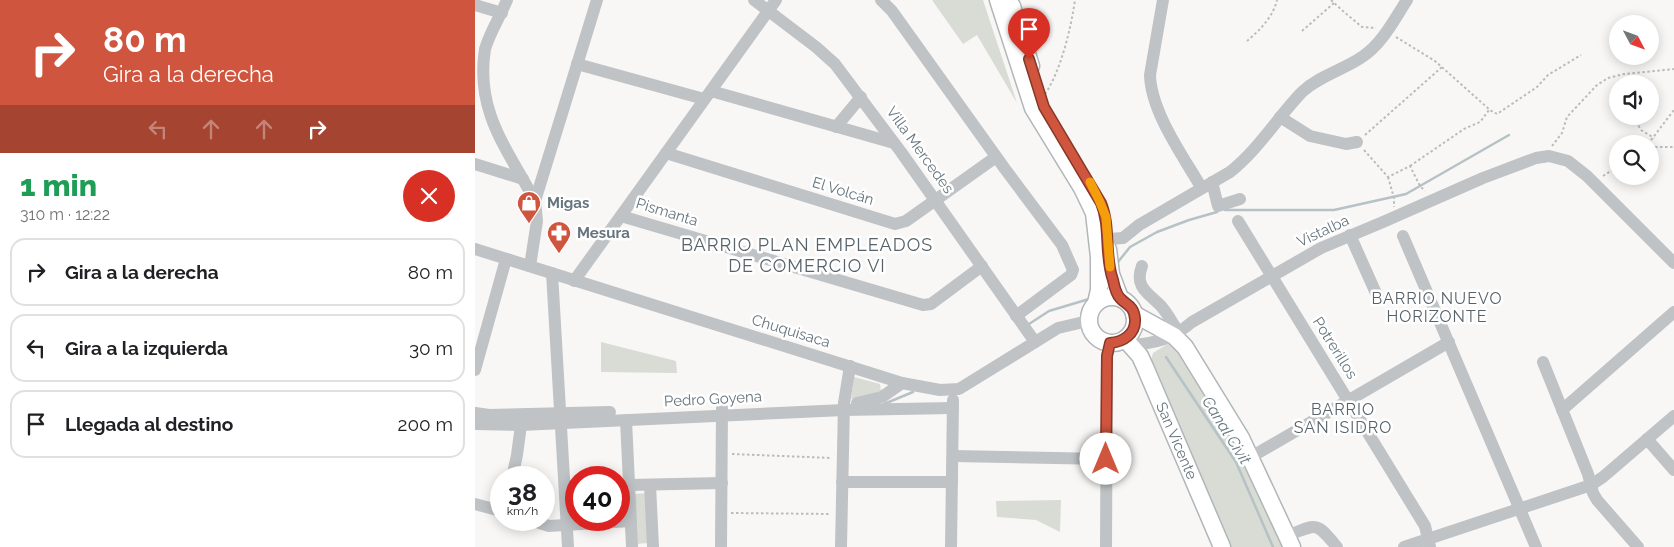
<!DOCTYPE html>
<html lang="es">
<meta charset="utf-8">
<style>
body{margin:0;font-family:Raleway,sans-serif;background:#f2f2f2;color:#202124;height:100vh;display:flex;flex-direction:column;font-size:19px;white-space:nowrap}
*{box-sizing:border-box;margin:0}
p{font-size:16px;color:#757577}
.icon{flex:none;width:28px;height:28px;fill:none;stroke:currentColor;stroke-width:2;stroke-linecap:round;stroke-linejoin:round}
.map{position:relative;flex:1;overflow:hidden}
.drawer{display:flex;flex-direction:column;background:#fff;width:475px}
.drawer>*{flex:none}
.hud{background:#cf553e;color:#fff;overflow:hidden}
.needle{width:32px;rotate:131deg}
.tools{position:absolute;left:1134px;top:15px;display:grid;gap:10px}
.tools a{display:grid;place-items:center;width:50px;height:50px;border-radius:50%;background:#fff;box-shadow:0 2px 12px #0003;font-size:25px}
.speed{position:absolute;left:15px;top:466px;display:flex;gap:10px;font-size:25px;font-weight:700;text-align:center}
.speed>*{display:grid;place-content:center;width:65px;height:65px;border-radius:50%;background:#fff;box-shadow:0 2px 12px #0003;line-height:1}
.speed small{font-size:12px;font-weight:400}
.speed .limit{border:8px solid #d22;background:#fff;color:#111}
.pin{position:absolute;display:grid;place-items:center;width:42px;height:42px;color:#fff;margin:-51px -21px;border-radius:50% 50% 50% 0;rotate:-45deg;box-shadow:0 0 5px #0007}
.pin .icon{rotate:45deg}
.me{position:absolute;width:55px;margin:-28px;rotate:0deg;stroke-linejoin:round;filter:drop-shadow(0 0 4px #0008)}
.turn{display:flex;align-items:center;gap:18px;height:105px;padding:0 20px;font-size:22px}
.turn .icon{width:65px;height:65px;stroke-width:2.5}
.turn b{display:block;font-size:35px;line-height:42px}
.lanes{display:flex;align-items:center;height:48px;padding:0 20px;background:#0003;justify-content:center;gap:25px;direction:ltr}
.lanes .off{opacity:.35}
.round{display:grid;place-items:center;flex:none;width:52px;height:52px;border-radius:26px;background:#f2f2f2}
.overview{display:flex;align-items:center;justify-content:space-between;height:85px;padding:0 20px}
h1{font-size:30px;font-weight:800;line-height:38px;color:#1e9e55}
ul{padding:0;list-style:none}
li{display:flex;align-items:center;gap:15px;height:68px;margin:0 10px 8px;padding:0 10px;border:2px solid #e0e0e0;border-radius:15px}
li div{flex:1}
li b{display:block;font-size:19px}
li em{font-style:normal}
main{display:flex;flex:1;min-height:0}
.map>svg:first-child{display:block}
</style>
<main>
<section class="drawer">
<div class="hud">
<div class="turn"><svg class="icon" aria-label="right" viewBox="0 0 24 24"><path d="M7 20v-9h11M14 6l5 5-5 5"/></svg><div><b>80 m</b>Gira a la derecha</div></div>
<div class="lanes"><svg class="icon off" aria-label="left" viewBox="0 0 24 24"><path d="M17 20v-9H6M10 6l-5 5 5 5"/></svg><svg class="icon off" aria-label="ahead" viewBox="0 0 24 24"><path d="M12 20V5M6 11l6-6 6 6"/></svg><svg class="icon off" aria-label="ahead" viewBox="0 0 24 24"><path d="M12 20V5M6 11l6-6 6 6"/></svg><svg class="icon" aria-label="right" viewBox="0 0 24 24"><path d="M7 20v-9h11M14 6l5 5-5 5"/></svg></div>
</div>
<div class="overview"><div><h1>1 min</h1><p>310 m · 12:22</p></div><a class="round" style="background:#d93025;color:#fff"><svg class="icon" aria-label="close" viewBox="0 0 24 24"><path d="M6 6l12 12M18 6L6 18"/></svg></a></div>
<ul>
<li><svg class="icon" aria-label="right" viewBox="0 0 24 24"><path d="M7 20v-9h11M14 6l5 5-5 5"/></svg><div><b>Gira a la derecha</b></div><em>80 m</em></li>
<li><svg class="icon" aria-label="left" viewBox="0 0 24 24"><path d="M17 20v-9H6M10 6l-5 5 5 5"/></svg><div><b>Gira a la izquierda</b></div><em>30 m</em></li>
<li><svg class="icon" aria-label="arrive" viewBox="0 0 24 24"><path d="M6 21V4h12l-3 4 3 4H6"/></svg><div><b>Llegada al destino</b></div><em>200 m</em></li>
</ul>
</section>
<div class="map">
<svg width="1199" height="547" viewBox="0 0 1199 547">
<rect width="100%" height="100%" fill="#f8f7f5"/>
<g fill="#d8dcd5">
<path d="M457,0H508L542,103L502,35L488,44Z"/>
<path d="M126,342L201,361L202,373L126,372Z"/>
<path d="M694,343L699,344L765,451L808,547H756L676,360L678,353Z"/>
<path d="M379,377L405,384L406,391L398,397L376,399Z"/>
<path d="M171,493L173,543L161,544L159,494Z"/>
<path d="M586,500L585,532L561,520L522,517L521,501Z"/>
</g>
<g fill="none" stroke-linecap="round" stroke-linejoin="round">
<g stroke="#b6c2c5" stroke-width="2.5">
<path d="M750,210H859L931,194L1034,135"/>
<path d="M643,262L655,247L682,232L714,220L742,212"/>
<path d="M554,324L574,311L614,299"/>
<path d="M691,357L761,462L798,547"/>
<path d="M409,404L438,392"/>
</g>
<g stroke="#b1b6b9" stroke-width="19">
<g id="major">
<path d="M523,0L558,108L607,188L619,213L624,257V290L621,303"/>
<path d="M537,6L556,66"/>
<path d="M633,249L636,274L645,298"/>
<circle cx="637" cy="320" r="23"/>
<path d="M659,314L699,336L710,347L766,438L817,547"/>
<path id="s1" d="M650,339L665,356L670,367L747,547"/>
</g>
</g>
<g stroke="#b9bcbe" stroke-width="2" stroke-dasharray="2.5 2.5" stroke-linecap="butt">
<path d="M856,0L869,12L887,27L901,28"/>
<path d="M827,31L859,3"/>
<path d="M921,37L960,61L1015,110L1022,114L1062,87L1073,75L1106,55"/>
<path d="M772,41C785,30 798,17 802,0"/>
<path d="M567,98C585,76 596,28 600,0"/>
<path d="M1163,116L1162,123L1166,130L1179,138"/>
<path d="M890,135L967,67"/>
<path d="M1173,144L1199,110"/>
<path d="M1077,146L1087,133L1092,117L1122,85L1133,78L1149,74L1199,69"/>
<path d="M1175,147H1199"/>
<path d="M889,150L913,177L935,166L945,186L950,191"/>
<path d="M935,166L989,129L1005,122L1014,110"/>
<path d="M1128,176L1142,167"/>
<path d="M913,177L919,198V207"/>
<path d="M257,454L357,458"/>
<path d="M256,513L356,514"/>
</g>
<g stroke="#bfc3c6" stroke-width="12">
<path d="M32,0C25,17 15,32 10,49C0,112 33,150 60,201"/>
<path d="M279,0L341,47L360,64L426,152L560,342"/>
<path d="M406,0L417,11L530,169L587,245L598,270L596,275L541,316"/>
<path d="M688,0L675,75C676,112 708,156 726,187"/>
<path d="M0,5L27,13"/>
<path d="M102,64L229,99"/>
<path d="M236,91L419,143"/>
<path d="M805,117L835,136L871,144L882,142"/>
<path d="M361,127L386,97"/>
<path d="M191,153L420,224L431,221L521,157"/>
<path d="M0,164L48,179"/>
<path d="M737,182L743,206L765,199"/>
<path d="M146,216L448,305L456,304L507,266"/>
<path d="M763,221L950,526L955,547"/>
<path d="M875,235L904,300"/>
<path d="M928,236L1061,547"/>
<path d="M633,239L648,238L664,225L755,172C784,149 802,118 827,92C844,76 868,70 887,57C907,44 919,20 932,0"/>
<path d="M0,249L427,383L465,390L484,389L583,328L613,321"/>
<path d="M55,266L62,221L60,201L122,0"/>
<path d="M667,266C659,287 673,293 686,306C693,314 698,324 704,333"/>
<path d="M77,273L93,547"/>
<path d="M99,281L301,0"/>
<path d="M656,345C682,343 697,339 717,322L846,248L908,222L1008,178L1061,158L1074,156L1093,161L1112,176L1199,263"/>
<path d="M1068,362L1113,474L1118,493L1122,500L1163,547"/>
<path d="M0,370L31,259"/>
<path d="M382,403L407,397L427,383"/>
<path d="M1087,410L1199,312"/>
<path d="M0,413L14,415L135,412"/>
<path d="M151,420L157,547"/>
<path d="M0,424L46,425L369,410L478,408"/>
<path d="M1172,439L1199,470"/>
<path d="M478,456L631,459"/>
<path d="M776,457L974,342"/>
<path d="M37,478L42,455L46,425"/>
<path d="M367,482H477"/>
<path d="M154,485L247,483"/>
<path d="M175,485L178,547"/>
<path d="M0,504L26,511"/>
<path d="M55,520L74,526L156,521"/>
<path d="M812,536C843,523 841,522 862,547"/>
<path d="M246,547L247,408"/>
<path d="M366,547L369,403L375,366"/>
<path d="M476,547L478,400"/>
<path d="M631,547L632,356L635,343"/>
<path d="M929,547L1116,485L1128,477L1199,416"/>
</g>
<use href="#major" stroke="#fff" stroke-width="16"/>
</g>
<g fill="none" stroke-linecap="round" stroke-linejoin="round">
<g stroke="#873728" stroke-width="12">
<path id="route" d="M554,59L569,107L626,203C636,227 629,255 638,280C639,285 641,294 645,298C651,305 659,305 660,319C661,334 648,342 635,343L632,356L631,459"/>
</g>
<use href="#route" stroke="#cf553e" stroke-width="9"/>
<path stroke="#f59e0b" stroke-width="9" d="M615,182L624,200L631,217L635,267"/>
</g>
<defs>
<g id="shop-pin" transform="scale(1.25)"><path d="M0 17L-7.5 6A9.5 9.5 0 1 1 7.5 6Z" fill="#cf553e" stroke="#fff"/><path d="M-5-2.5h2.3a2.7 3.5 0 0 1 5.4 0H5L5.5 6h-11ZM-1.5-2.5h3a1.5 2.3 0 0 0-3 0Z" fill="#fff"/></g>
<g id="pharmacy-pin" transform="scale(1.25)"><path d="M0 17L-7.5 6A9.5 9.5 0 1 1 7.5 6Z" fill="#cf553e" stroke="#fff"/><path d="M-2-6h4v4h4v4h-4v4h-4v-4h-4v-4h4Z" fill="#fff"/></g>
</defs>
<g fill-rule="evenodd">
<use href="#shop-pin" x="54" y="203"/>
<use href="#pharmacy-pin" x="84" y="233"/>
</g>
<g text-anchor="middle" stroke-width="5" stroke-linejoin="round" paint-order="stroke">
<g font-size="15" fill="#66757d" stroke="#fff">
<text transform="translate(445 150) rotate(54)" y="5">Villa Mercedes</text>
<text transform="translate(368 191) rotate(17)" y="5">El Volcán</text>
<text transform="translate(192 212) rotate(17)" y="5">Pismanta</text>
<text transform="translate(848 231) rotate(-25)" y="5">Vistalba</text>
<text transform="translate(316 331) rotate(17)" y="5">Chuquisaca</text>
<text transform="translate(860 348) rotate(58)" y="5">Potrerillos</text>
<text transform="translate(238 399) rotate(-3)" y="5">Pedro Goyena</text>
<text dy="5" stroke="none"><textPath href="#s1" startOffset="115">San Vicente</textPath></text>
</g>
<g font-size="15" font-weight="bold" fill="#66757d" stroke="#fff" text-anchor="start">
<text x="72" y="208">Migas</text>
<text x="102" y="238">Mesura</text>
</g>
<g font-size="16" letter-spacing="1" fill="#576269" stroke="#fff">
<text x="962" y="304">BARRIO NUEVO<tspan x="962" dy="18">HORIZONTE</tspan></text>
<text x="868" y="415">BARRIO<tspan x="868" dy="18">SAN ISIDRO</tspan></text>
</g>
<g font-size="16" font-style="italic" fill="#667a7f" stroke="#fff">
<text transform="translate(752 430) rotate(58)" y="6">Canal Civit</text>
</g>
<g font-size="18" letter-spacing="1" fill="#576269" stroke="#fff">
<text x="332" y="251">BARRIO PLAN EMPLEADOS<tspan x="332" dy="21">DE COMERCIO VI</tspan></text>
</g>
</g>
</svg>
<div class="tools">
<a><svg class="needle" viewBox="-14 -14 28 28"><path d="M0-13l5 13h-10z" fill="#e53935"/><path d="M0 13l5-13h-10z" fill="#757577"/></svg></a>
<a><svg class="icon" aria-label="sound" viewBox="0 0 24 24"><path d="M4 9h4l5-4v14l-5-4H4zM17 9q2 3 0 6"/></svg></a>
<a><svg class="icon" aria-label="search" viewBox="0 0 24 24"><circle cx="10" cy="10" r="6"/><path d="M15 15l6 6"/></svg></a>
</div>
<div class="speed"><div>38<small>km/h</small></div><div class="limit">40</div></div>
<div class="pin" style="left:554px;top:59px;background:#d93025"><svg class="icon" aria-label="arrive" viewBox="0 0 24 24"><path d="M6 21V4h12l-3 4 3 4H6"/></svg></div>
<svg class="me" style="left:631px;top:459px" viewBox="-20 -20 40 40"><circle r="19" fill="#fff"/><path d="M0-13L10 11 0 6-10 11z" fill="#cf553e"/></svg>
</div>
</main>
